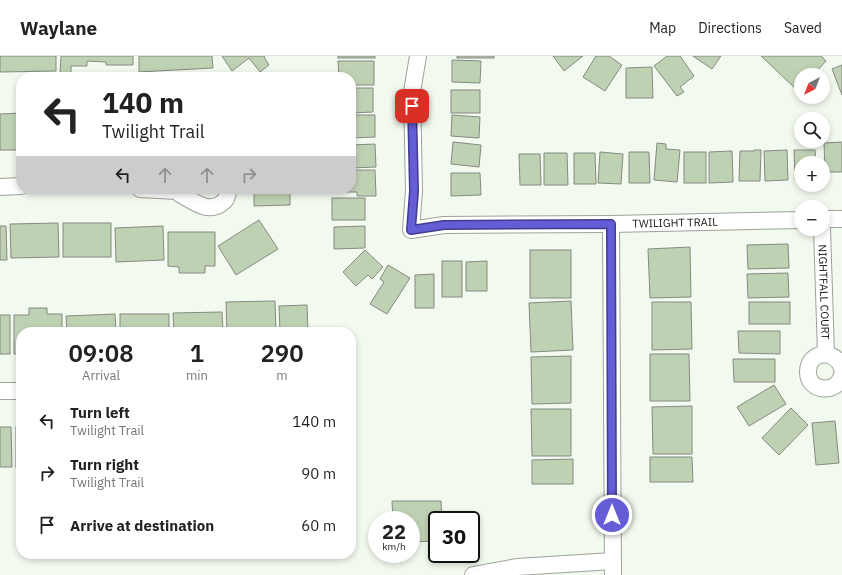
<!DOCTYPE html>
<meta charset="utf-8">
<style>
body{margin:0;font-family:"IBM Plex Sans",sans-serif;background:#f2f2f2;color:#222;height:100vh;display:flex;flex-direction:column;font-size:15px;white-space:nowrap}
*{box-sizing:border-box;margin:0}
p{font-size:13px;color:#767676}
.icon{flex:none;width:22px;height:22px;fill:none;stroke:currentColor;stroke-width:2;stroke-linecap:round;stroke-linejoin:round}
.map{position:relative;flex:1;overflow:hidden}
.drawer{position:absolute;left:16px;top:271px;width:340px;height:232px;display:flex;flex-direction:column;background:#fff;border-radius:16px;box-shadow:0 2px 6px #0003}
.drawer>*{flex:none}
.hud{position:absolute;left:16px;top:16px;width:340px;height:122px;border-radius:16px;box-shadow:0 2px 6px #0003;background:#fff;color:#222;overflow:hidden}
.needle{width:26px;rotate:222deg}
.buttons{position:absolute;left:794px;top:12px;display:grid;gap:8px}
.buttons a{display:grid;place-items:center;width:36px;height:36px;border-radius:50%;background:#fff;box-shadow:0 2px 6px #0003;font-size:20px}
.speed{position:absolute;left:368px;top:455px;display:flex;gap:8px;font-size:20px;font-weight:700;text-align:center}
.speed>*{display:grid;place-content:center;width:52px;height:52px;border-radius:50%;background:#fff;box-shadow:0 2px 6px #0003;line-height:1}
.speed small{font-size:10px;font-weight:400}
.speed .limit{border:2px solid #111;border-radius:6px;background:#fff;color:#111}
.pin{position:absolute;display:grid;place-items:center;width:34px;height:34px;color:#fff;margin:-17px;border-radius:8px;box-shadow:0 2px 6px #0006}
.me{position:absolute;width:44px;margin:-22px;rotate:0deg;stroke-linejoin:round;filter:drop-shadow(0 0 3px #0008)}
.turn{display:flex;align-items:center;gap:14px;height:84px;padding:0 20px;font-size:18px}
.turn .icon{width:52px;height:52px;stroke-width:2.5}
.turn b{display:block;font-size:28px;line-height:34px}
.lanes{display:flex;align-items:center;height:38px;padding:0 20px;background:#0003;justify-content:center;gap:20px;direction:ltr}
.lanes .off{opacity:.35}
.eta{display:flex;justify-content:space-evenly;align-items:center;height:68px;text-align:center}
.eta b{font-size:24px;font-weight:600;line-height:28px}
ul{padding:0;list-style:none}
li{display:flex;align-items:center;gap:12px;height:52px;padding:0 20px}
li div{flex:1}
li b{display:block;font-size:15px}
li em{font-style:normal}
header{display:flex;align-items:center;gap:24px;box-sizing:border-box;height:56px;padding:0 20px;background:#fff;border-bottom:1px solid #e0e0e0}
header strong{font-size:19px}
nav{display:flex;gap:22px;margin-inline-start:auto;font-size:14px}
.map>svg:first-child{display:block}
</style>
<header>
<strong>Waylane</strong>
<nav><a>Map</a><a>Directions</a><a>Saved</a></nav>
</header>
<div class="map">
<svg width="842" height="519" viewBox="0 0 842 519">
<rect width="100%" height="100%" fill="#f2f9ee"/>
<g fill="#bfd1b3" stroke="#848a81">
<path d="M0,0H56V15L0,16Z"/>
<path d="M61,0H133V9H106V6L87,5V10H71V18H60Z"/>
<path d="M139,0H212L213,12L139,16Z"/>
<path d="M222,0H265L264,1L269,9L260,16L249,2L232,15Z"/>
<rect x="338" y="0" width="37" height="2"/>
<rect x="457" y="0" width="37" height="2"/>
<path d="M553,0H583L564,15Z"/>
<path d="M596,0H609L622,9L605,35L583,21Z"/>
<path d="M667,0H680L694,20L680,31L684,36L677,40L654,10Z"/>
<path d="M693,0H721L712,13Z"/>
<path d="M761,0H821L826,5L813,19H801V32L798,35Z"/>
<path d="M452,4L481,5L480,27L452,26Z"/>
<path d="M338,5H374V29H351V21H339Z"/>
<path d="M842,9V39L832,13Z"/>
<path d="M652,11L653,42H626V12Z"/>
<path d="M351,32H373V56L351,57Z"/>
<rect x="451" y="34" width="29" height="23"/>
<path d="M21,57V94H0V58Z"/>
<path d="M351,59H375V81L351,82Z"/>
<path d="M452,59L480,61L479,82L451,80Z"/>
<path d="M453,86L481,89L479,111L451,108Z"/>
<path d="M842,86V116H825L824,87Z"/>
<path d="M657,87L666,88V93L680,94L677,126L654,124Z"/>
<path d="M375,88L376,111L351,112V89Z"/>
<path d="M754,94H761L760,125H739L740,95H754Z"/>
<path d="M787,94L788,124L765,125L764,95Z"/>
<path d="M794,94H815L816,107H801V124H795Z"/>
<path d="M732,95L733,126L709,127V96Z"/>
<path d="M600,96L623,98L621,128L598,127Z"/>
<path d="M629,96H649L650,127H629Z"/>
<rect x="684" y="96" width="22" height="31"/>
<path d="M544,97H567L568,129H544Z"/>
<path d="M574,97H595L596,128H574Z"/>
<path d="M519,98H540L541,129H520Z"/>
<path d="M351,114H375L376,140H357V136H344V133H351Z"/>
<path d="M451,117H480L481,139L451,140Z"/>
<path d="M254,133H290V149L254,150Z"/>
<rect x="332" y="142" width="33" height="22"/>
<path d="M259,164L278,193L236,219L218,190Z"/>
<path d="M58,167L59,201L11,202L10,168Z"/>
<rect x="63" y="167" width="48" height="34"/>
<path d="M0,170H6L7,204H0Z"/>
<path d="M163,170L164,204L116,206L115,172Z"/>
<path d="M365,170V192L334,193V171Z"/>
<path d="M168,176H215V210H205V217H179V211L168,210Z"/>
<path d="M788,188L789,212L748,213L747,189Z"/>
<path d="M690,191L691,241L650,242L648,193Z"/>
<path d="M365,194L383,211L372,223L368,219L356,230L343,216Z"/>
<rect x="530" y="194" width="41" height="48"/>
<rect x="442" y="205" width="20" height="36"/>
<path d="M487,205V235H466V206Z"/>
<path d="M388,209L410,222L387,258L370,248L384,226L380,223Z"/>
<path d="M788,217L789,241L748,242L747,218Z"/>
<path d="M434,218V252H415V219Z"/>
<path d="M275,245L276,276H227L226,246Z"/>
<path d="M571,245L573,294L531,296L529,247Z"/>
<path d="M652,246H691L692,293L652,294Z"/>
<rect x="749" y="246" width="41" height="22"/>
<path d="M307,249L308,276H280L279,250Z"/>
<path d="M29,252H47V258H62V276H21V298H14V259H29Z"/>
<path d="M222,256L223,276H174L173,257Z"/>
<path d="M115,258L116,276H67L66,260Z"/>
<rect x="120" y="258" width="49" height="18"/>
<rect x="0" y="259" width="10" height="39"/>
<path d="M738,275H780V298L739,297Z"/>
<path d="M650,298H689L690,345H650Z"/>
<path d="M571,300V347L532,348L531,301Z"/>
<path d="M733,303H775V326H734Z"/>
<path d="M774,329L786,348L749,370L737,351Z"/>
<path d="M692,350V398H653L652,351Z"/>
<path d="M791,352L808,369L779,399L762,382Z"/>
<path d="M531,353H571V400H532Z"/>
<path d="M835,365L839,407L816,409L812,367Z"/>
<path d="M0,371H11L12,411H0Z"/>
<rect x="16" y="371" width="5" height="40"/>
<path d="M650,401H692L693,426H650Z"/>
<path d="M573,403V428H532V404Z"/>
<path d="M392,445H441L442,464H437V485L411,486V464H393Z"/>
</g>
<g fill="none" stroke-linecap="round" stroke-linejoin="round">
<g stroke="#9da399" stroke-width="18">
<g id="street">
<path id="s1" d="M418,0L412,36L414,135L411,174L444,169L611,168L801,164"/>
<path d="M0,131L21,130"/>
<path d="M140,133L178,135"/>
<path d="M179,133L178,135L180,138C193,145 208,158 222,147C227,144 228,139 228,133"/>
<path d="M823,163H842"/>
<path d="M611,168L613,519"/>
<path id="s2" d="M822,173L826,298"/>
<path d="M842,312C835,292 808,295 808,316C808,336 837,339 842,319"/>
<path d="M0,335H21"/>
<path d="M473,519L517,511L613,505"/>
</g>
</g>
<use href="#street" stroke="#fff" stroke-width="16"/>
</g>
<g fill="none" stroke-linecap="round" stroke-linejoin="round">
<g stroke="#413c8b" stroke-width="10">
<path id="route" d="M412,50L414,135L411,174L444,169L611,168L612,459"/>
</g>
<use href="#route" stroke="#645dd6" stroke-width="7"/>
</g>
<g text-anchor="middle" stroke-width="3" stroke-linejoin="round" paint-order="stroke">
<g font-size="11" fill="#121410" stroke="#fff">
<text dy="4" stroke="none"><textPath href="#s1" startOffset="439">TWILIGHT TRAIL</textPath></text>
<text dy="4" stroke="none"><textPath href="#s2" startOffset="63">NIGHTFALL COURT</textPath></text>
</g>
</g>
</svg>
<div class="buttons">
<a><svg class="needle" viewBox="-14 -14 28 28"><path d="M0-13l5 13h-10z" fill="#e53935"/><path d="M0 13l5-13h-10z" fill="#767676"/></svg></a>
<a><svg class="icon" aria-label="search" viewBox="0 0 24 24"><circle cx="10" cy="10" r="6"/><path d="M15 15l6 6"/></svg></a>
<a>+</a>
<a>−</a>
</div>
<div class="speed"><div>22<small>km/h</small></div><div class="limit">30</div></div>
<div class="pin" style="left:412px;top:50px;background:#d93025"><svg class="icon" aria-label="arrive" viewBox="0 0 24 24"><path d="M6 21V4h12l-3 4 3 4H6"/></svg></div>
<svg class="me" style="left:612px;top:459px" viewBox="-20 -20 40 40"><circle r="17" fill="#645dd6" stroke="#fff" stroke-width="3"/><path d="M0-11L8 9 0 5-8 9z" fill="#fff"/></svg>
<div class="hud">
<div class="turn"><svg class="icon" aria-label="left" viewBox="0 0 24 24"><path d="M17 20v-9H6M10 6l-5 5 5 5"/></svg><div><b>140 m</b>Twilight Trail</div></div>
<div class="lanes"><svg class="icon" aria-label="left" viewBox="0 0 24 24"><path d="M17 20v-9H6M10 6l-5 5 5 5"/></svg><svg class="icon off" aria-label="ahead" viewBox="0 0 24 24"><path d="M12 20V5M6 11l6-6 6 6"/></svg><svg class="icon off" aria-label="ahead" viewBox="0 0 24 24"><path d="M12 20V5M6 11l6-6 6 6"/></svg><svg class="icon off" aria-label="right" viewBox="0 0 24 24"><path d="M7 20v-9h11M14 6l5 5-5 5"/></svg></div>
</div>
<section class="drawer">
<div class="eta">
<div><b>09:08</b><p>Arrival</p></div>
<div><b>1</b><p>min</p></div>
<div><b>290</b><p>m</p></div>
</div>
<ul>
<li><svg class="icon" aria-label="left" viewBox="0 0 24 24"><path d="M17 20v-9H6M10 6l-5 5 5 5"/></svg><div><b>Turn left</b><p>Twilight Trail</p></div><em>140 m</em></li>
<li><svg class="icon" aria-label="right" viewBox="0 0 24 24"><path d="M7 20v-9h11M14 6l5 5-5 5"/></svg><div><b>Turn right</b><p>Twilight Trail</p></div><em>90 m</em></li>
<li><svg class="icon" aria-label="arrive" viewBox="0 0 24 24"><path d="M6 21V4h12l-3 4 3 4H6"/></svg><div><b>Arrive at destination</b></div><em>60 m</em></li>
</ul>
</section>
</div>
